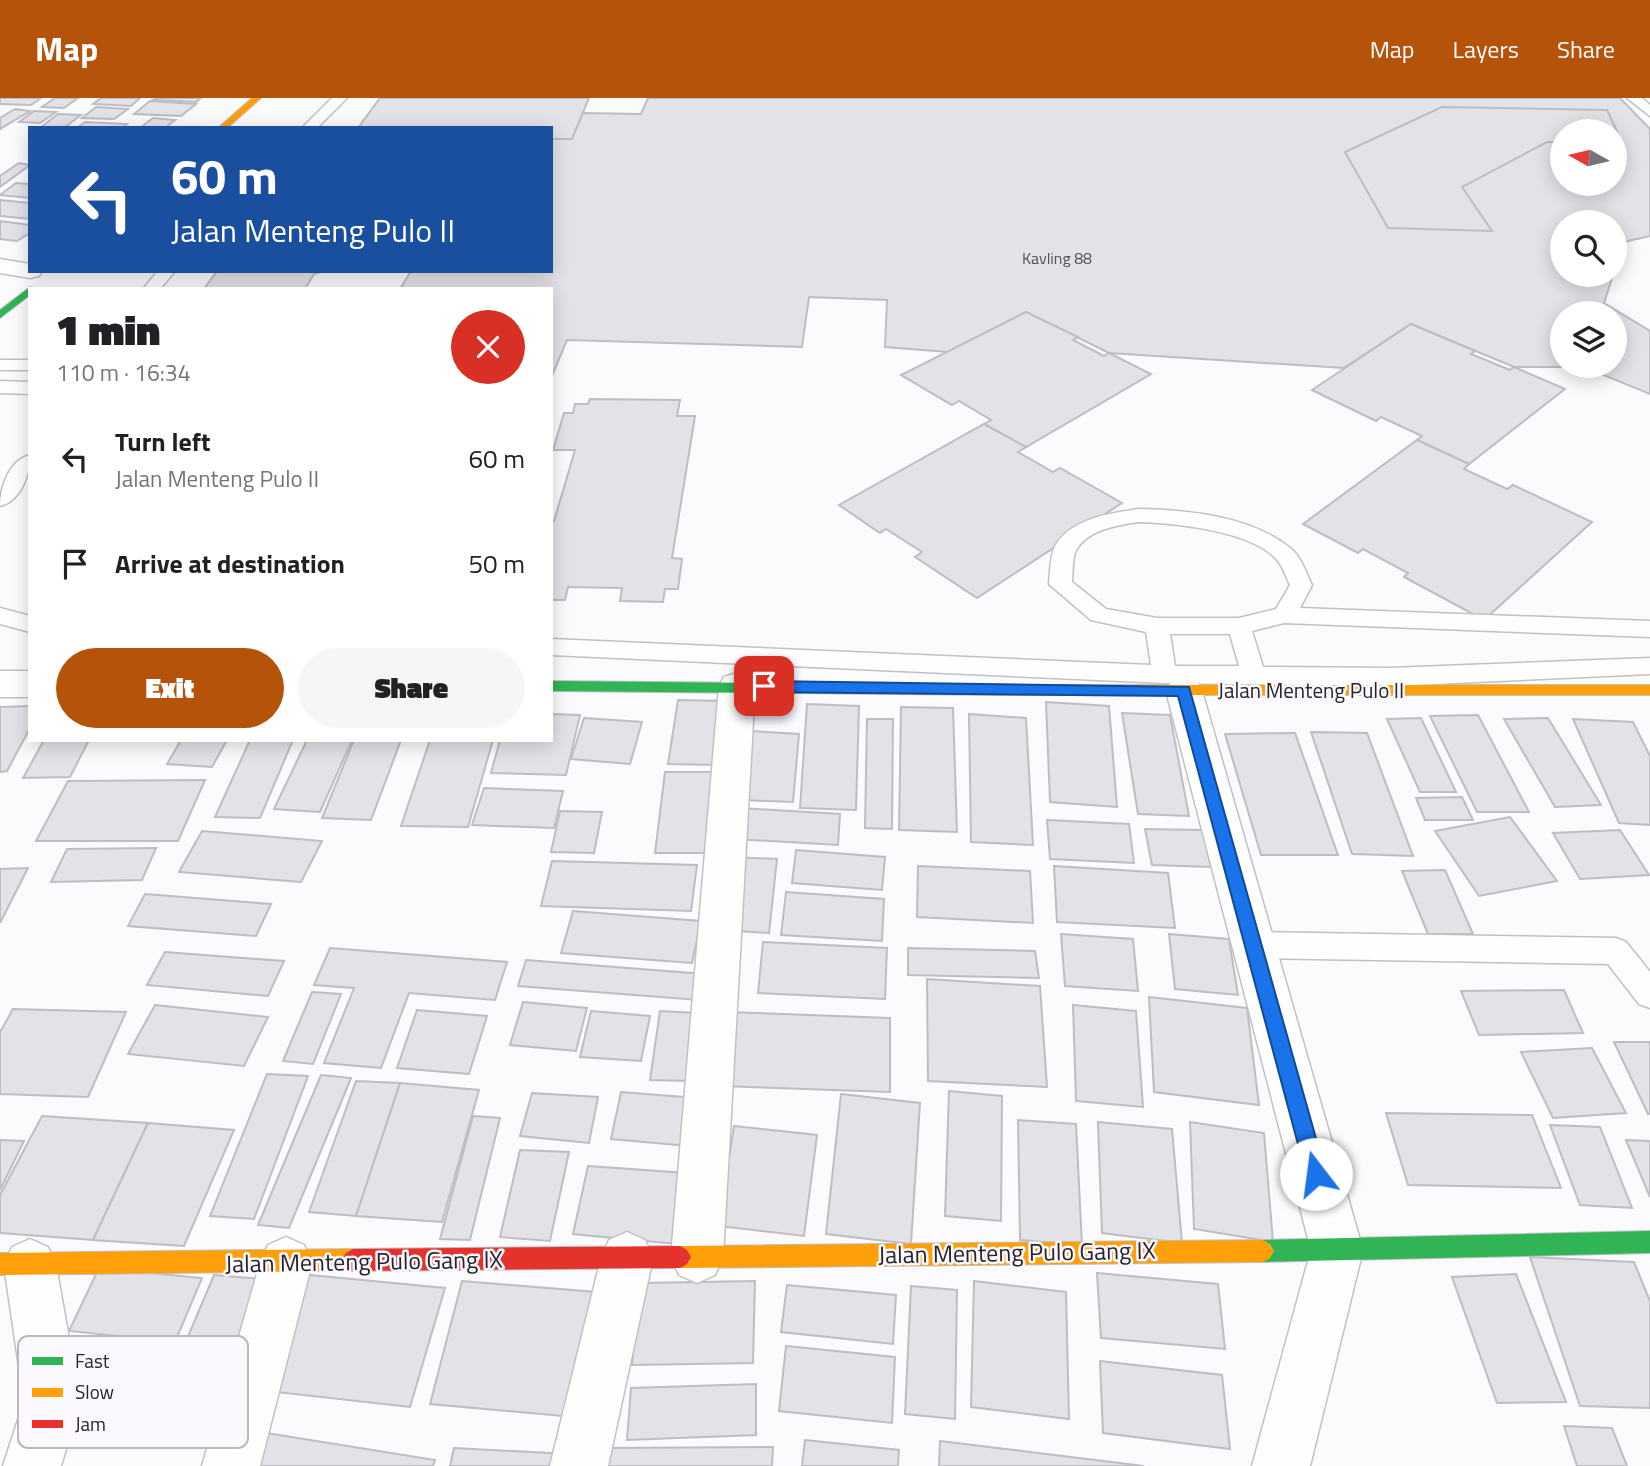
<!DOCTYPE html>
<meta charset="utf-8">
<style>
body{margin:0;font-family:"Titillium Web",sans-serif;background:#f6f6f6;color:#202124;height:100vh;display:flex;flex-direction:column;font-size:26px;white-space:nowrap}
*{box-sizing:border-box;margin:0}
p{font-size:23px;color:#757577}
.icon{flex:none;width:38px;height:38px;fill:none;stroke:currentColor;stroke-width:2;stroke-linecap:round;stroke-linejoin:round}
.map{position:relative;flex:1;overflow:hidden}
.side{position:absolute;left:28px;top:189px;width:525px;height:455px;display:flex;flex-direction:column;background:#fff;border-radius:0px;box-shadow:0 4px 18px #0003}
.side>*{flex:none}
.banner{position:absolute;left:28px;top:28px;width:525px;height:147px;border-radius:0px;box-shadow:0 4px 18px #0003;background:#1a4fa0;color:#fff;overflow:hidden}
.needle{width:46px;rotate:278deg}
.buttons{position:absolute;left:1550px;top:21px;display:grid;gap:14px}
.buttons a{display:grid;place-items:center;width:77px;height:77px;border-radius:50%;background:#fff;box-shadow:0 4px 18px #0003;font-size:35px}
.pin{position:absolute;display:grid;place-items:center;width:60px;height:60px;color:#fff;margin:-30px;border-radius:14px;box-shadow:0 4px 10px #0006}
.me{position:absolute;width:77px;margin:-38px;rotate:345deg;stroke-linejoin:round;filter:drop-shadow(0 0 5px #0008)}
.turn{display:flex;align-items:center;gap:24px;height:147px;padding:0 28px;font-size:32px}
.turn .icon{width:91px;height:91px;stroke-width:2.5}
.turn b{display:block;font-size:49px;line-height:60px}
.round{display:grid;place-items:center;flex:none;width:74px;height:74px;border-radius:37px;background:#f6f6f6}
.overview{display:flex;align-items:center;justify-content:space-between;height:119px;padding:0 28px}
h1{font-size:42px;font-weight:800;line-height:52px}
.action{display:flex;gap:14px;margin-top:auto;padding:14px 28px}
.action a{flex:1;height:80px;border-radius:42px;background:#b45309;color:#fff;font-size:28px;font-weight:800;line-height:80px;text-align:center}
.action a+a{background:#f6f6f6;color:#202124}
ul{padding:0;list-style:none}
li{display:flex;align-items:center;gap:21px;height:105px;padding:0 28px}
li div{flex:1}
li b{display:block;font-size:26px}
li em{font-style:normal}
header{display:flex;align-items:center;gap:42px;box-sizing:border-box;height:98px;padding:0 35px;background:#b45309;color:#fff}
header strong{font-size:33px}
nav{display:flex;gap:38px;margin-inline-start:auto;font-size:24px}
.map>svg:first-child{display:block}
</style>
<header>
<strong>Map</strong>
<nav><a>Map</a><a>Layers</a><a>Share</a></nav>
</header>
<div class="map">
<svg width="1650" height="1368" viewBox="0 0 1650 1368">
<rect width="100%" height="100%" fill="#fbfafd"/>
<g fill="#e3e2e7" stroke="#bfbdc3" stroke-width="2" fill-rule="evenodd">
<path d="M0,0H41L31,7L0,6Z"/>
<path d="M55,0H78L64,10L42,9Z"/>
<path d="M101,0H140L131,8L93,6Z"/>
<path d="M156,0H201L196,4L153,2Z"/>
<path d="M380,0H589L572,41H551V30H358Z"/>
<path d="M648,0H1620L1650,31V138L1615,146V124H1563V177H1613L1604,205L1650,233V296L1584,269H1514L1411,226L1344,270L1109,255L1026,214L948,254L885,249L887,202L809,199L802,249L567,242L551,280V191H400L411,173H551V41H572L583,15L641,16ZM1563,33H1615V86H1563ZM1563,215H1615V268H1563Z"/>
<path d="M150,3L196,6L181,18L134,16Z"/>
<path d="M96,9L128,11L114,21L82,20Z"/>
<path d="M1442,9L1607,12L1623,46L1615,45V33H1563V44H1547L1462,89L1492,133L1388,130L1345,54Z"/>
<path d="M15,11L30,13L0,31V20Z"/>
<path d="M34,13L56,14L40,25L19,24Z"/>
<path d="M58,16L81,17L64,30H40Z"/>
<path d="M153,20L175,22L165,30L141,29Z"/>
<path d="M85,24L127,26L122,30H77Z"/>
<path d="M19,65L30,67L0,89V78Z"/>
<path d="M16,85L30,86V100L0,97Z"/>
<path d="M0,102L30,105V121L0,118Z"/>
<path d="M0,123L30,127V135L17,143L0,141Z"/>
<path d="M217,173H324L314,176L305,191H204Z"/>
<path d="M1026,214L1078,239L1073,242L1104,258L1109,255L1151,276L1026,349L984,326L991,322L959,303L952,307L901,277Z"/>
<path d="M1411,226L1475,253L1471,256L1510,272L1514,269L1565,291L1469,366L1417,342L1422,338L1381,319L1376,323L1312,292Z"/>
<path d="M590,301L680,302L677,318H695L672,460L682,461L678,491H665L663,504L620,503L622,490L568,489L565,502H551V423H554L575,352H553L564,315H573L575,306H588Z"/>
<path d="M984,326L1026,349L1018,354L1053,374L1060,370L1122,405L977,500L915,459L922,454L886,431L880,435L839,407Z"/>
<path d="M1417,342L1469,366L1464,371L1507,391L1513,387L1592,424L1484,522L1404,479L1408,475L1363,451L1358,455L1303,426Z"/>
<path d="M678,602L725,603L718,667L668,666Z"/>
<path d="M1046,604L1109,608L1117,709L1050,704Z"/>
<path d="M807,606L859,608L856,712L800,710Z"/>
<path d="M30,608V630L7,673L0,674V609Z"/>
<path d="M901,609L953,610L957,734L899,732Z"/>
<path d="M1122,615L1170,617L1189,718L1138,716Z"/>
<path d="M551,616L580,617L566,677L491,675L500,642H551Z"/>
<path d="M969,616L1026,620L1033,747L971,744Z"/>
<path d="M1478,617L1529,714H1477L1430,618Z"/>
<path d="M584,620L642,624L630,666L571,661Z"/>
<path d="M1421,620L1456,694H1420L1387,621Z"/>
<path d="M1548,620L1601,707L1555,709L1504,621Z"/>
<path d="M867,621H893L892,731L865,730Z"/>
<path d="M1573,621L1633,624L1650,658V727L1619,725Z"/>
<path d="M750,633L799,636L793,704L741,702Z"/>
<path d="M1311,634L1367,635L1413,758L1352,756Z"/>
<path d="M1295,635L1338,757H1261L1225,636Z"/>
<path d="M44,642H89L70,679L23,680Z"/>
<path d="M181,642H227L212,669L167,666Z"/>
<path d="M250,642H293L260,720L215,719Z"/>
<path d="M307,642H352L320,714L274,711Z"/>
<path d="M354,642H401L371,722L322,720Z"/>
<path d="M430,642H493L468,729L401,728Z"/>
<path d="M665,674H718L712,755H655Z"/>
<path d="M205,682L178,743H36L68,683Z"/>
<path d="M484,690L563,693L554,730L472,727Z"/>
<path d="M1462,699L1473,722H1425L1416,700Z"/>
<path d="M739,710L840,716L838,747L734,741Z"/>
<path d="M560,713L602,714L594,755L551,754Z"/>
<path d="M1510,719L1557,783L1479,798L1435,733Z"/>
<path d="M1047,722L1129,726L1134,765L1050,761Z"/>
<path d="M1145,731L1203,732L1211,769L1152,767Z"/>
<path d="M1620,732L1649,777L1580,781L1553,735Z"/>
<path d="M202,733L322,743L301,784L179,774Z"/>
<path d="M156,750L142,782L51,784L67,751Z"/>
<path d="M796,752L885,759L882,792L792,785Z"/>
<path d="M731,759L777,761L769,835L721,832Z"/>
<path d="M552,763L697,767L691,813L541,808Z"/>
<path d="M918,768L1030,773L1033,825L917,819Z"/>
<path d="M1054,768L1168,775L1175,830L1057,824Z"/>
<path d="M28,770L0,825V771Z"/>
<path d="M1445,772L1473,836H1428L1402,773Z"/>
<path d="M786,794L884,801L882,843L781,837Z"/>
<path d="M145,796L271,806L256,838L128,828Z"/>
<path d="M573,813L701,823L692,865L561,855Z"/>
<path d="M1061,836L1133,841L1138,893L1065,888Z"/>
<path d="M1169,836L1229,841L1238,897L1175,891Z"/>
<path d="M763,844L887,850L885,901L758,895Z"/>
<path d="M330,850L507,864L495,902L409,895L381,970L324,965L354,890L314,887Z"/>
<path d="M908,850L1035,853L1039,880L908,877Z"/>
<path d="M165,854L284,863L268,898L147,887Z"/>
<path d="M526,862L704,876L699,902L518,888Z"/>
<path d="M927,881L1040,888L1047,989L928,983Z"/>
<path d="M1564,892L1583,935L1479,937L1461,893Z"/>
<path d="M312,894L341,896L313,966L283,963Z"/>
<path d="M1149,899L1247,910L1259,1007L1154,994Z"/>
<path d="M523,904L587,910L576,953L510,947Z"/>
<path d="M155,907L268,919L244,968L128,956Z"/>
<path d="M1073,907L1136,913L1143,1009L1076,1003Z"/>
<path d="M13,911L126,914L88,999L0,996V934Z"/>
<path d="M417,912L487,918L469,976L397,970Z"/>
<path d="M591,913L650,918L641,963L580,959Z"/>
<path d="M660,913L697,915L689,983L650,982Z"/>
<path d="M728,914L890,920V994L720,988Z"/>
<path d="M1614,944H1650V1016H1648Z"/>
<path d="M1592,950L1626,1015L1553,1020L1521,954Z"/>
<path d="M267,976L308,978L254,1121L210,1118Z"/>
<path d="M321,977L351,980L289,1130L258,1127Z"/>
<path d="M356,983L400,985L356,1118L309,1114Z"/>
<path d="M400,985L479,992L442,1124L356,1118Z"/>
<path d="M949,993L1002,998L1001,1123L945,1118Z"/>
<path d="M621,994L696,1000L688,1048L611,1041Z"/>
<path d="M532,995L598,999L589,1045L520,1038Z"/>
<path d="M841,996L920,1005L911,1146L826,1136Z"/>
<path d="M1386,1015L1532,1017L1561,1090L1408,1087Z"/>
<path d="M42,1018L148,1025L93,1142L0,1135V1097Z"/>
<path d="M473,1018L500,1020L470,1142L440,1141Z"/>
<path d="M1018,1022L1076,1026L1082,1147L1020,1142Z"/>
<path d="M1098,1024L1172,1031L1182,1145L1102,1135Z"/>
<path d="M1190,1024L1264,1035L1273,1144L1194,1131Z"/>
<path d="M148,1025L234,1032L184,1148L93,1142Z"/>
<path d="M1550,1027L1600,1029L1632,1110L1580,1107Z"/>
<path d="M734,1028L817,1037L804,1138L718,1128Z"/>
<path d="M0,1042L24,1043L0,1092Z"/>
<path d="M1626,1042L1650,1043V1099Z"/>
<path d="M520,1052L569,1054L550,1143L500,1139Z"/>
<path d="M588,1068L686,1075L676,1146L573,1136Z"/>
<path d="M1530,1159L1634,1164L1650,1203V1310L1580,1308Z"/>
<path d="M99,1170L202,1180L175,1244L69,1233Z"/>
<path d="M1097,1175L1218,1186L1225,1251L1101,1240Z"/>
<path d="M1516,1176L1566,1304L1497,1305L1452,1179Z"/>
<path d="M214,1177L276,1182L242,1273L176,1267Z"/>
<path d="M310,1177L445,1190L410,1309L267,1293Z"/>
<path d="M462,1183L609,1195L585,1320L430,1306Z"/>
<path d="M755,1183L753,1265L632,1267L640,1185Z"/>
<path d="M974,1183L1066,1194L1069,1321L971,1309Z"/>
<path d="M787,1187L896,1197L893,1246L781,1234Z"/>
<path d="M911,1188L957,1192L955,1321L905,1316Z"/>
<path d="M786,1248L895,1259L892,1325L779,1313Z"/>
<path d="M1100,1263L1222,1277L1230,1351L1103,1335Z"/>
<path d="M756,1286V1337L627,1342L631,1290Z"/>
<path d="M1564,1328L1612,1330L1627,1368H1577Z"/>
<path d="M254,1333L435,1362L433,1368H241Z"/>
<path d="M805,1342L899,1352L898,1368H802Z"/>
<path d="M940,1343L1144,1368H939Z"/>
<path d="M773,1349L772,1368H606L608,1350Z"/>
<path d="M454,1350L568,1356L566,1368H450Z"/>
</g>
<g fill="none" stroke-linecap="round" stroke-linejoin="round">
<g stroke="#c2c0c5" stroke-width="3">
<g id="lane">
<path d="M332,0H347L317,30H302Z"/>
<path d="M1627,0H1642L1650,7V18Z"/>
<path d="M158,173H175L160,191H143Z"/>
<rect x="0" y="262" width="30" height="10"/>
<path d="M0,283L30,284V296L0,295Z"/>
<path d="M30,357C30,376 21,403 0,408C0,390 9,362 30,357Z"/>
<path d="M1139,411C1188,412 1251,418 1290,450C1301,458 1306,475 1312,487L1300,510L1650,523V539L1284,525L1252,533L1263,569L1390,570L1650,560V576L1390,588L1164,585L551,557V541L1151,567L1146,534L1091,522L1049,486C1050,475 1050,463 1053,453C1065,421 1111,415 1139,411ZM1139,424C1175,425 1254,433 1278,463C1283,469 1286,479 1290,487L1276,511L1239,520H1157L1106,511L1072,484C1073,475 1072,464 1075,455C1084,432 1118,427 1139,424ZM1170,536H1230L1239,568H1175Z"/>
<path d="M0,510L30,518V534L0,526Z"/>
<path d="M1254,834L1616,840L1626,844L1650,874V910L1639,906L1608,866L1254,860L1244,856L1239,847L1244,838Z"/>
</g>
</g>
<g stroke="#c2c0c5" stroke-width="3">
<g id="street">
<path d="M0,161L30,166V173H42L39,178L30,180L0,175Z"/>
<rect x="0" y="573" width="30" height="26"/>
<path d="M737,575L750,579L755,588L723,1159L715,1177L697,1185L679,1177L671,1159L719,588L724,579Z"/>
<path d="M1184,580L1197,584L1202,593L1363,1152L1310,1368H1252L1311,1152L1166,593L1171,584Z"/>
<path d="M627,1134L645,1142L653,1160L608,1368H550L601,1160L609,1142Z"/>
<path d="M286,1139L304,1147L312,1165L260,1368H202L260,1165L268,1147Z"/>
<path d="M30,1141L48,1149L56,1167L80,1303L61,1368H3L24,1303L4,1167L12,1149Z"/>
</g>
</g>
<g stroke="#c2c0c5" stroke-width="2">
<g id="fast">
<path d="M30,189L34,191H30V197L0,220V212Z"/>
<path d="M551,583L1002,587L1009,592L1002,597L551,593Z"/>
<path d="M1650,1133V1155L1263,1164L1256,1160L1252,1153L1256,1146L1263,1142Z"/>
</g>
</g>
<g stroke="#c2c0c5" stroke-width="2">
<g id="slow">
<path d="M252,0H261L227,30H218Z"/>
<path d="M1002,587H1650V597H1002L995,592Z"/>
<path d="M1263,1142L1270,1146L1274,1153L1270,1160L1263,1164L680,1170L673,1166L669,1159L673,1152L680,1148Z"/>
<path d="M353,1151L360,1155L364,1162L360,1169L353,1173L0,1177V1155Z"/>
</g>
</g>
<g stroke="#c2c0c5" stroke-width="2">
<path id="jam" d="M680,1148L687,1152L691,1159L687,1166L680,1170L353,1173L346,1169L342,1162L346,1155L353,1151Z"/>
</g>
<use href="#lane" fill="#fefeff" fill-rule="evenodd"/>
<use href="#street" fill="#fefeff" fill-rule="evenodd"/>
<use href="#fast" fill="#30b455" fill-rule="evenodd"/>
<use href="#slow" fill="#ff9f0a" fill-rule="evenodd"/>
<use href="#jam" fill="#e5322d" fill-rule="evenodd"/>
</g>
<path fill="#1a73e8" stroke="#114b97" stroke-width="2" d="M764,583L1189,589L1326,1076L1323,1083L1316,1086L1309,1083L1306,1076L1178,598L764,594L757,588Z"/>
<g text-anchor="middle" stroke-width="5" stroke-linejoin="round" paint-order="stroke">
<g font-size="16" fill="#56545b">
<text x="1057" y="166">Kavling 88</text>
</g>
<g font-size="21" fill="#27242c" stroke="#fbf9fe">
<text x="1311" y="600">Jalan Menteng Pulo II</text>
</g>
<g font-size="24" fill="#27242c" stroke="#fbf9fe">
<text transform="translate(1017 1155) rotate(-1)" y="8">Jalan Menteng Pulo Gang IX</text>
<text transform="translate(364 1164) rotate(-1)" y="8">Jalan Menteng Pulo Gang IX</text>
</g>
</g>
<rect x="18" y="1238" width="230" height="112" rx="10" fill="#fbf9fe" stroke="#bbb9bf" stroke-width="2"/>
<rect x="32" y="1259" width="31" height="8" fill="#30b455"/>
<rect x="32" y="1290" width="31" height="9" fill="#ff9f0a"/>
<rect x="32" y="1322" width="31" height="8" fill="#e5322d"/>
<g font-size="19" fill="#27242c">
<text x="75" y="1270">Fast</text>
<text x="75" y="1301">Slow</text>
<text x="75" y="1333">Jam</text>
</g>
</svg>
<div class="buttons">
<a><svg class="needle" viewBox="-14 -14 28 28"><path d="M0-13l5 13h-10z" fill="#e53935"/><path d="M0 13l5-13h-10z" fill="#757577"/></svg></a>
<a><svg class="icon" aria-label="search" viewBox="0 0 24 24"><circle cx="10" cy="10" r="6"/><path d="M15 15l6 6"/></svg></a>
<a><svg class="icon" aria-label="layers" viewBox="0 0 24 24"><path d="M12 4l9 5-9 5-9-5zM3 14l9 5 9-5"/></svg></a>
</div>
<div class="pin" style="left:764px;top:588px;background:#d93025"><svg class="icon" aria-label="arrive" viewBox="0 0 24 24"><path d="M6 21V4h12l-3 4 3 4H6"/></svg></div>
<svg class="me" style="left:1316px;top:1076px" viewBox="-20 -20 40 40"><circle r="19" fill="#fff"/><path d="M0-13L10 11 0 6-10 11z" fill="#1a73e8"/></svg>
<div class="banner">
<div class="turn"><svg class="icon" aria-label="left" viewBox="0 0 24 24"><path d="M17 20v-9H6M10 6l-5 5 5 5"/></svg><div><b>60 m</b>Jalan Menteng Pulo II</div></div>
</div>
<section class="side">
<div class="overview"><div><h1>1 min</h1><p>110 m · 16:34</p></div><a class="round" style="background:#d93025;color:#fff"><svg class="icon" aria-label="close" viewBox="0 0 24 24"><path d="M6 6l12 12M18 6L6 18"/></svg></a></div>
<ul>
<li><svg class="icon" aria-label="left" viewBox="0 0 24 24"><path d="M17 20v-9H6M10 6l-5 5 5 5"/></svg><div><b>Turn left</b><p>Jalan Menteng Pulo II</p></div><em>60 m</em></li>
<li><svg class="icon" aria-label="arrive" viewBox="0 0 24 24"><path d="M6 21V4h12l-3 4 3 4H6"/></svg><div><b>Arrive at destination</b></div><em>50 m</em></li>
</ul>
<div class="action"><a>Exit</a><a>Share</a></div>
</section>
</div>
